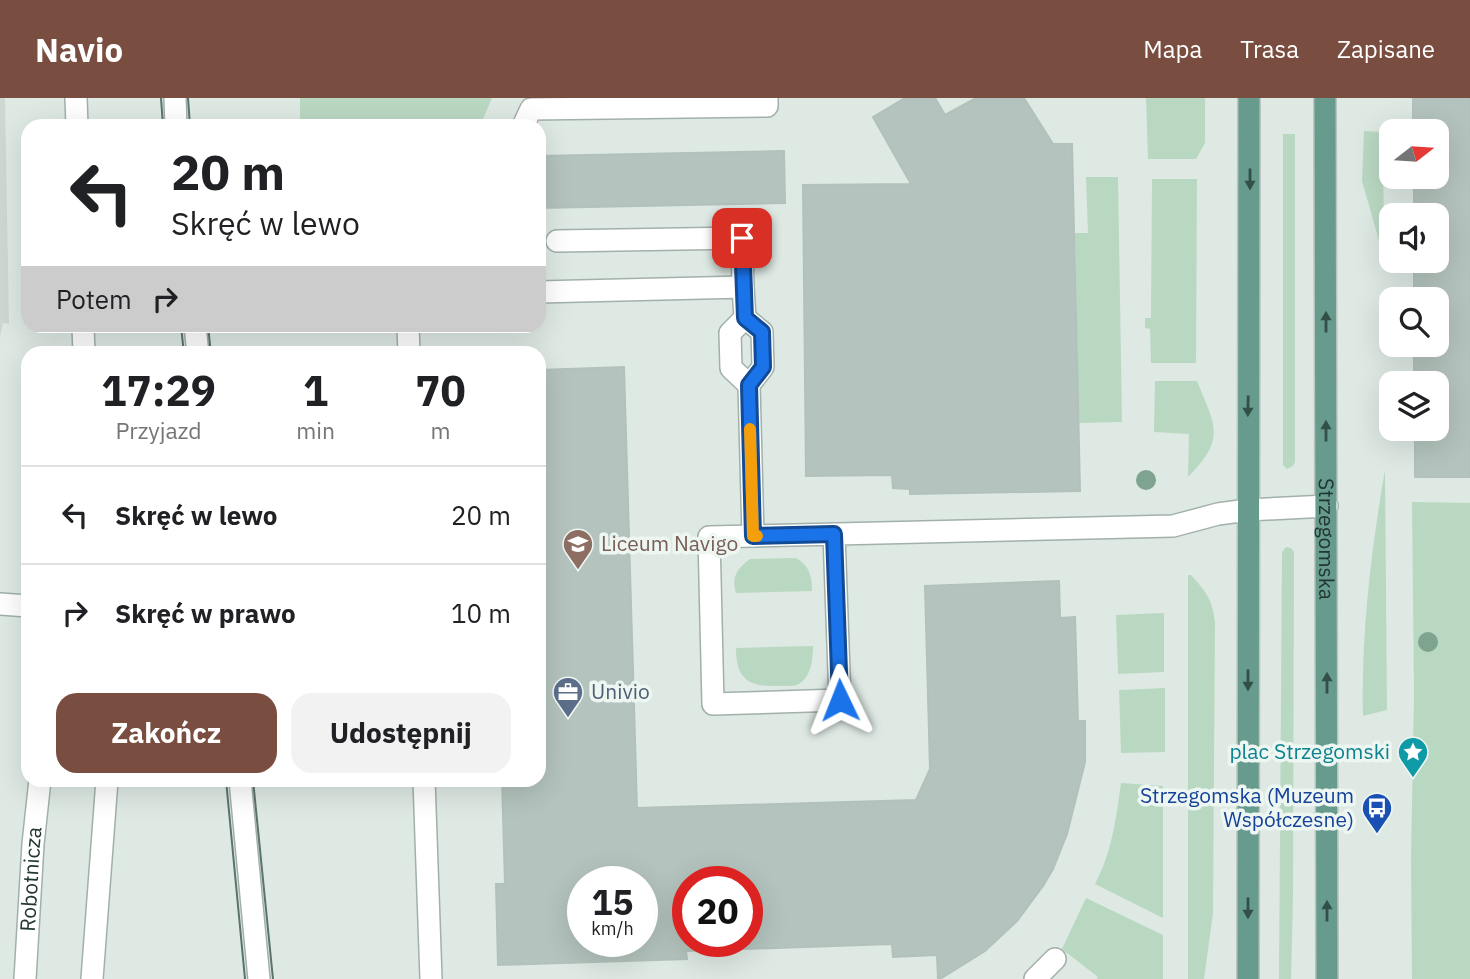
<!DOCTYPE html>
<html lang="pl">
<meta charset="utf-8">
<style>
body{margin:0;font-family:"IBM Plex Sans",sans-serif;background:#f2f2f2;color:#202124;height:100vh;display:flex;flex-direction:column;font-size:26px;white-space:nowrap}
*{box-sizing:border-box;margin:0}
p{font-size:23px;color:#757577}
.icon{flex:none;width:38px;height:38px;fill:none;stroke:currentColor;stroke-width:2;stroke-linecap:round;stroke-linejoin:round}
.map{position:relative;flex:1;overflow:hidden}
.side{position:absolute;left:21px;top:248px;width:525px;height:441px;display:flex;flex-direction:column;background:#fff;border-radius:21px;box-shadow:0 7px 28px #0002}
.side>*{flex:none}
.hud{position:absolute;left:21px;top:21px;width:525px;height:214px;border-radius:21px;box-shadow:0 7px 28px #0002;background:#fff;color:#202124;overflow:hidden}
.needle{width:46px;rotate:73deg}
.controls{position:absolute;left:1379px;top:21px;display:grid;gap:14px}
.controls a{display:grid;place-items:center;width:70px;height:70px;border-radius:14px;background:#fff;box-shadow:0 7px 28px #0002;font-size:35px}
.speed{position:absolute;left:567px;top:768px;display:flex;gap:14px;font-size:35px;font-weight:700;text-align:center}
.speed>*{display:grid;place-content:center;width:91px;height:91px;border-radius:50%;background:#fff;box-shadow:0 7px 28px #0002;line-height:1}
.speed small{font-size:18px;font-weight:400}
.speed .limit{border:10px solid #d22;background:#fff;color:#111}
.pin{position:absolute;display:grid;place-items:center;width:60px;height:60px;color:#fff;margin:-30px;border-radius:14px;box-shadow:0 4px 10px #0006}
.me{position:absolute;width:77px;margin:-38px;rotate:358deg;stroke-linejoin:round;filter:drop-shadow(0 0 5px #0008)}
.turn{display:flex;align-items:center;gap:24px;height:147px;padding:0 35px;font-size:32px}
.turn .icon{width:91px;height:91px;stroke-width:2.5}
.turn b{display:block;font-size:49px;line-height:60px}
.then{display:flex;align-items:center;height:66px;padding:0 35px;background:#0003;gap:14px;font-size:26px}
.eta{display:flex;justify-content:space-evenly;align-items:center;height:119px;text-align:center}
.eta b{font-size:42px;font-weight:800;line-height:49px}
.cta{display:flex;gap:14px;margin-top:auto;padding:14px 35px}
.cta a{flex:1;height:80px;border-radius:21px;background:#794d3f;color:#fff;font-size:28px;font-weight:800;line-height:80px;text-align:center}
.cta a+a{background:#f2f2f2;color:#202124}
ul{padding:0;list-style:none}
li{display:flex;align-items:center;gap:21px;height:98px;padding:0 35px;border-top:2px solid #e0e0e0}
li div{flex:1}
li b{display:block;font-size:26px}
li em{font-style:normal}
header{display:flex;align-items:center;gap:42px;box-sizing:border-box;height:98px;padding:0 35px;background:#794d3f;color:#fff}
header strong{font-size:33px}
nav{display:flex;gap:38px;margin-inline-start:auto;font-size:24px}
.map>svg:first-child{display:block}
</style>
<header>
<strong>Navio</strong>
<nav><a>Mapa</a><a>Trasa</a><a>Zapisane</a></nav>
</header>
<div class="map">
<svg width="1470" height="881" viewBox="0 0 1470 881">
<rect width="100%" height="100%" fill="#dee9e4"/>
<path fill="#cdd8d3" d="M0,0H5L9,226L3,225L0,239Z"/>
<g fill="#b9d8c2">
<path d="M300,0H492L480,28H300Z"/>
<path d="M1146,0H1205V45L1196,61H1148Z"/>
<path d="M1364,33L1383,34L1384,160L1362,83Z"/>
<path d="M1283,36H1295V364L1293,368L1287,371L1283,367Z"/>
<path d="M1086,79H1118L1122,324L1079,325L1075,135H1088Z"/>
<path d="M1152,81H1197L1196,265H1151L1150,231L1145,230V220H1151Z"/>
<path d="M1155,283H1197C1215,328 1227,340 1188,379L1189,336L1154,334Z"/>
<path d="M1385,372L1387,612L1363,618C1361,536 1371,453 1385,372Z"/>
<path d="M1412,404L1470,405V881H1412L1411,761L1414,596Z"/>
<path d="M1286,449L1291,450L1294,454L1293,799L1291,881H1279L1282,454Z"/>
<path d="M796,460C809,467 812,478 812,493L736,495C731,479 737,471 750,461Z"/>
<path d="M1188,477H1191C1206,494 1212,500 1215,524L1213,815L1204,881H1188Z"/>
<path d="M1164,515V574L1118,576L1116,517Z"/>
<path d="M813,548C813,561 811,582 796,587C791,589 783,587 779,588C749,589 736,582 736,550Z"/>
<path d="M1165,590V654L1121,655L1119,592Z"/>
<path d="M1121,685L1163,688V820L1095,786C1112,754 1116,721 1121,685Z"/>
<path d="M1086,800L1163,837V881H1097L1098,879L1062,851Z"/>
</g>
<g fill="#b4c3bd" stroke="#b2c1bb" stroke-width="2" fill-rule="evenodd">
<path d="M905,0H935L945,17L976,0H1024L1053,46H1072L1080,393L910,396V391L893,390L892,377L806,378L803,87L911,86L873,19Z"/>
<path d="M1413,0H1470V379H1415V331H1437V285H1414V247H1437V201H1414V163H1437V117H1414V79H1437V33H1413Z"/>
<path d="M784,53L785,105L540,110L539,58Z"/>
<path d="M624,269L637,710L916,702L930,671L925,488L1059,483L1060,520L1075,519L1078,623H1085V664L1067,736L1053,771L1043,788L1017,823L985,853L940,881H938L937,857L893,859L892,846L686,853L687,861L498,867L496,786H505L502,682H539V272ZM583,784H642V844H583ZM688,784H747V844H688Z"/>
</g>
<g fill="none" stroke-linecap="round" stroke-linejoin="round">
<g stroke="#a2b0ab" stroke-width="24">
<g id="minor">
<path d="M76,0L77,28"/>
<path d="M175,0L176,28"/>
<path d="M523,28L531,11L767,8V0"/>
<path d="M557,143L742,140L743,189"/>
<path d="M539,194L743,189L745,220"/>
<path d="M745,220L762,234L763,269L749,287L731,270L730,235Z"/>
<path d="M83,228L84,256"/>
<path d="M195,228L198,256"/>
<path d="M408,228L409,256"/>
<path d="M749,287L753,438"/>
<path d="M834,436L840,602L713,606L709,439L1173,428L1218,416L1248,412L1327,408"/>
<path d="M0,506L28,508"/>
<path d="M240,682L259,881"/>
<path d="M424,682L431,881"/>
<path id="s1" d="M25,881L33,746L40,682"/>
<path d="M92,881L107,682"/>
<path d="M1035,881L1055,861"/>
</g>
</g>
<g stroke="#bcc3c1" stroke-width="24">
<g id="major">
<path id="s2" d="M1325,0L1327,881"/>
<path d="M1248,881L1249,0"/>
</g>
</g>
<use href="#minor" stroke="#fff" stroke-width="21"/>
<use href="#major" stroke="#669b8e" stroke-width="21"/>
<g stroke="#5b736d" stroke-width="2">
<path d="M161,0L163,28"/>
<path d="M188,0L190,28"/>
<path d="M181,228L184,256"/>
<path d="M208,228L211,256"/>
<path d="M226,682L245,881"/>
<path d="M253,682L273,881"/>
</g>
</g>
<g fill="#7ea38e">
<circle cx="1146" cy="382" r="10"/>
<circle cx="1428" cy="544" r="10"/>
</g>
<defs><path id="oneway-solid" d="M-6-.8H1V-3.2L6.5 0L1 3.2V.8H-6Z" transform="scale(1.75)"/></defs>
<g fill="#325048">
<use href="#oneway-solid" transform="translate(1250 81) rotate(90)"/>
<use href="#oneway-solid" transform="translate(1326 224) rotate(-90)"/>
<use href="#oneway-solid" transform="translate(1248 308) rotate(91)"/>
<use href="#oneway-solid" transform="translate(1326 333) rotate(-90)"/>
<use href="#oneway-solid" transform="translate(1248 582) rotate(90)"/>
<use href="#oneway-solid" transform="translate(1327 585) rotate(-90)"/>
<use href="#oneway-solid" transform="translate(1248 810) rotate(90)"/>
<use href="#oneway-solid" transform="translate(1327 813) rotate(-90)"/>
</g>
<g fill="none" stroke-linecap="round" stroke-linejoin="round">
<g stroke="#114b97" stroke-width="18">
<path id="route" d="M742,140L745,220L762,234L763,269L749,287L753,438L834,436L840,602"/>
</g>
<use href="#route" stroke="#1a73e8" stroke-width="12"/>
<path stroke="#f59e0b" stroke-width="12" d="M750,331L753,438H757"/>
</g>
<defs>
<g id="school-pin" transform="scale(1.575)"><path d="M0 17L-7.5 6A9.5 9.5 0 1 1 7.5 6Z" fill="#8d6e63" stroke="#eef6f2"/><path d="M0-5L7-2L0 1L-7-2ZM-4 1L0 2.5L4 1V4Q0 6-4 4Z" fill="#fff"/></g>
<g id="office-pin" transform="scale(1.575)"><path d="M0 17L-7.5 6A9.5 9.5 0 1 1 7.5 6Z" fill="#5c6f8a" stroke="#eef6f2"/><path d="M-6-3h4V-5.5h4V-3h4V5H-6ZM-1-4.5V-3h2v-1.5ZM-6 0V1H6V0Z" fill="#fff"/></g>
<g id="sight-pin" transform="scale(1.575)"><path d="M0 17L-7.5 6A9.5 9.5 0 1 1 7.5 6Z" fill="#0f9aa8" stroke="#eef6f2"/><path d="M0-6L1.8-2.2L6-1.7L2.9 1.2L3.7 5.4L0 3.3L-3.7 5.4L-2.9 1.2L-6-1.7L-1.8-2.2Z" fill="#fff"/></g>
<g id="bus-pin" transform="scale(1.575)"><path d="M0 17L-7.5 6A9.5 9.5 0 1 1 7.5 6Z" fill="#1a4fb4" stroke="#eef6f2"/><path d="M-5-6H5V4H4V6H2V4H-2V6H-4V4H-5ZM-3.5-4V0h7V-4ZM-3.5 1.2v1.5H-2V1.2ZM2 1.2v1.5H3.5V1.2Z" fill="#fff"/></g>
</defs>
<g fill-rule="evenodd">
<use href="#school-pin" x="578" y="446"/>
<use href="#office-pin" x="568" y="594"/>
<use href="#sight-pin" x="1413" y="654"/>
<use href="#bus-pin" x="1377" y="710"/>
</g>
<g text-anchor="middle" stroke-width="7" stroke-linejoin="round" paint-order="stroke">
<g font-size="21" fill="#213731" stroke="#eef6f2">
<text dy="7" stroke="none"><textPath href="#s2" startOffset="441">Strzegomska</textPath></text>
<text dy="7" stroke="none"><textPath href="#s1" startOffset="100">Robotnicza</textPath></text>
</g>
<g font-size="21" fill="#785e54" stroke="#eef6f2" text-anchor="start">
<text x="601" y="453">Liceum Navigo</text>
</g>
<g font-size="21" fill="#4e5e75" stroke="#eef6f2" text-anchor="start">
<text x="591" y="601">Univio</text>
</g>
<g font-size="21" fill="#0d838f" stroke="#eef6f2" text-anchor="end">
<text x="1390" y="661">plac Strzegomski</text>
</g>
<g font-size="21" fill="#164399" stroke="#eef6f2" text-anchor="end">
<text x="1354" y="705">Strzegomska (Muzeum<tspan x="1354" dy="24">Współczesne)</tspan></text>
</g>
</g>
</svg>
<div class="controls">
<a><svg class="needle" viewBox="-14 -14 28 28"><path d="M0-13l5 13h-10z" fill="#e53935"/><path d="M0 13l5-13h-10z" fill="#757577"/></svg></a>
<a><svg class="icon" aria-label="sound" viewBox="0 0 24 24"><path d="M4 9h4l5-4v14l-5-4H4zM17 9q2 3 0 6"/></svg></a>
<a><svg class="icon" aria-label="search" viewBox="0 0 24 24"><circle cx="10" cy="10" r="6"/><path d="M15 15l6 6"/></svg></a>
<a><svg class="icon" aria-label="layers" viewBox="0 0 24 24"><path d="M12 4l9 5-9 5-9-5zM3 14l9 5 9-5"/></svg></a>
</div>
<div class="speed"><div>15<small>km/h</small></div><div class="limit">20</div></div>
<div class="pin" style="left:742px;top:140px;background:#d93025"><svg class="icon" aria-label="arrive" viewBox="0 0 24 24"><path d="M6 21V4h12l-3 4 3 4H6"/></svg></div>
<svg class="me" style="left:840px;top:602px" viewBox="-20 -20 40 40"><path d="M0-17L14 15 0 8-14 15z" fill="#1a73e8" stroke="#fff" stroke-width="4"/></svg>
<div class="hud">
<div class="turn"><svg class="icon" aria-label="left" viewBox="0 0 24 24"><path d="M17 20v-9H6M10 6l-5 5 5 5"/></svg><div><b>20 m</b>Skręć w lewo</div></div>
<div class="then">Potem<svg class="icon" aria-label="right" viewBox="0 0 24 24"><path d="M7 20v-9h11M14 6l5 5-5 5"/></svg></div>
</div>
<section class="side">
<div class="eta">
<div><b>17:29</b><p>Przyjazd</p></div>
<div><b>1</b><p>min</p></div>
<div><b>70</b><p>m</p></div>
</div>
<ul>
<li><svg class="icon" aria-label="left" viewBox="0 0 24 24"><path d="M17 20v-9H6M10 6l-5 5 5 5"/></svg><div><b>Skręć w lewo</b></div><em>20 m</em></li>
<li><svg class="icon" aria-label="right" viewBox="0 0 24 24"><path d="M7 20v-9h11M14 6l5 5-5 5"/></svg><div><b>Skręć w prawo</b></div><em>10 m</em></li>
</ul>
<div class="cta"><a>Zakończ</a><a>Udostępnij</a></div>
</section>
</div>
